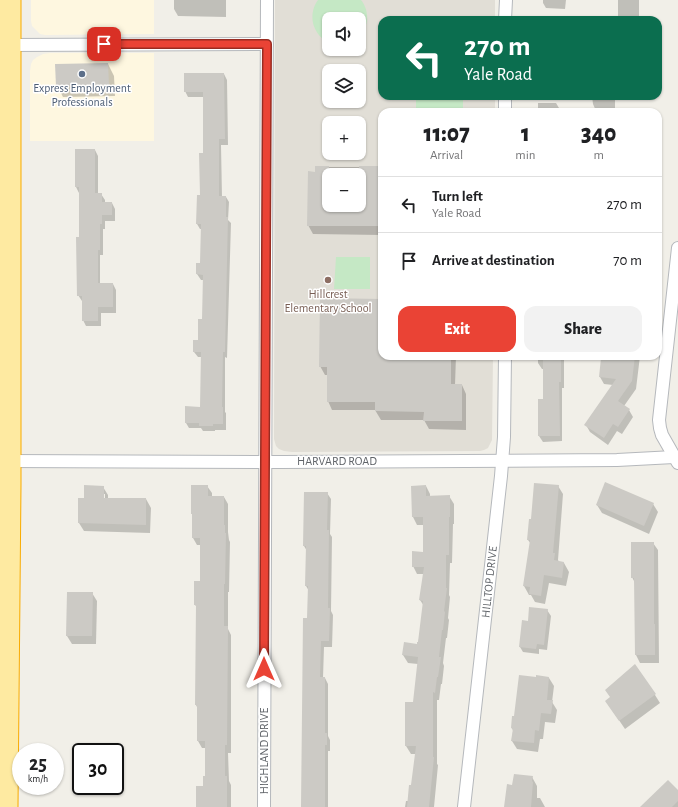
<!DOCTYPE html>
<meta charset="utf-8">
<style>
body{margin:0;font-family:"Alegreya Sans",sans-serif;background:#f2f2f2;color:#202124;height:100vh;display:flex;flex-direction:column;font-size:15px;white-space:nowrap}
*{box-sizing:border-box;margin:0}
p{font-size:13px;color:#757577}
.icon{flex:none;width:22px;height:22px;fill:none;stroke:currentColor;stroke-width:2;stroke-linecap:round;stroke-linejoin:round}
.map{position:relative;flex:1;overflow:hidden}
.panel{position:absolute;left:378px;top:108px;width:284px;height:252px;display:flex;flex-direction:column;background:#fff;border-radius:12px;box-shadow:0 1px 3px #0004}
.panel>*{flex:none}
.banner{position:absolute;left:378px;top:16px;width:284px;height:84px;border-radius:12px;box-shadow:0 1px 3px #0004;background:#0b6e4f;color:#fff;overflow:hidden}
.fabs{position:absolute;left:322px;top:12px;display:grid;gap:8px}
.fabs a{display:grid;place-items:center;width:44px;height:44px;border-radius:8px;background:#fff;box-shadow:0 1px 3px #0004;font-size:20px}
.speed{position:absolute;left:12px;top:743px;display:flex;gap:8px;font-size:20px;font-weight:700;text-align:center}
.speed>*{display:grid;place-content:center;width:52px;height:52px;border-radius:50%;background:#fff;box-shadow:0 1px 3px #0004;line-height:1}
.speed small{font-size:10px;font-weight:400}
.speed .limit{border:2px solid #111;border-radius:6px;background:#fff;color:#111}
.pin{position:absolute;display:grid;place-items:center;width:34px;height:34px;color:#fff;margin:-17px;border-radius:8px;box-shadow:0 2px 6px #0006}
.me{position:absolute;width:44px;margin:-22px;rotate:0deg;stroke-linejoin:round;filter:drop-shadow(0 0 3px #0008)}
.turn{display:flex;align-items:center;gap:14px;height:84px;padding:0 20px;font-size:18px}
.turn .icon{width:52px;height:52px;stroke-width:2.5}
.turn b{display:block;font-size:28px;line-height:34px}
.eta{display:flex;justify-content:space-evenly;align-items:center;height:68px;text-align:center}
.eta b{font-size:24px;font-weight:800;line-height:28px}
.action{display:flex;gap:8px;margin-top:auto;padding:8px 20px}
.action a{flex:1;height:46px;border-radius:12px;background:#ea4335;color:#fff;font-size:16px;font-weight:800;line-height:46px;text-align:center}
.action a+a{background:#f2f2f2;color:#202124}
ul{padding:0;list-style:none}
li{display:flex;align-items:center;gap:12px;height:56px;padding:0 20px;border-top:1px solid #e0e0e0}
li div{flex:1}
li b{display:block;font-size:15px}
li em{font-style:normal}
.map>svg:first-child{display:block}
</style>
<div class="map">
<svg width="678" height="807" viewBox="0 0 678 807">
<rect width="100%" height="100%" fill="#f1efe8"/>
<g fill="#fef7e0">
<path d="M31,0H154V34L45,35L40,34L32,26L31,21Z"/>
<path d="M50,53H154V141H30V71L31,64L33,60L37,57L43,54Z"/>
</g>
<path fill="#e1ded6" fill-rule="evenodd" d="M275,0H495V20H382V96H495V112H382V356H493L492,440L488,448L484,450L480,451L292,452L284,451L279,449L276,446L274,439ZM329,19H359V49H329ZM329,71H359V101H329ZM329,123H359V153H329ZM329,175H359V205H329Z"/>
<g fill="#c5e8c5">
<path d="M318,0H361C370,11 369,27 359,37V19H329V43C313,35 307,15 318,0Z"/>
<rect x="416" y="96" width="47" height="16"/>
<path d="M336,257H370V289H334Z"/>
</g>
<g fill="#0003" fill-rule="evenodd">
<path d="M174,0H226V17L178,16L174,9Z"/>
<path d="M543,0H566L565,9L546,8L543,3Z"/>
<path d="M618,0H639V20H614V17H618Z"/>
<path d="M108,64L114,76L115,96L63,97L57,85Z"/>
<path d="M224,74L227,80L228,145H221L222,197H226L229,202L228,220L231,223L227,358L225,357V412L226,413V430H215V431H203L201,428H189L186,423L201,408L202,357H198L194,352L198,341L203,320L204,280H201L197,274V264H201L202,229H200L197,224L201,196L204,154V97H188L185,91Z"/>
<path d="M592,96H631V99L615,100V110L596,111L593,104Z"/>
<path d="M538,103H556L559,108V112H538Z"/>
<path d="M95,150L98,156V194H101L105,200V203H112L115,209V221H105V229H103V255H100V284H113L116,290V313H101V326H86L83,320V301H82L78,295L80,238L79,193L76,187Z"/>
<path d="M658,166L659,168L658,201Z"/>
<path d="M316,167H381L382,169V356H456L455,385H462L466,394V430L429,429L424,420H381L375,410H332L328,401V375H325L320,366L380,300L381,235L313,234L308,225L316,173ZM329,175H359V205H329Z"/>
<path d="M538,356H564V388H562V441L543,442L539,436L544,400V369H542L538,363Z"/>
<path d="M605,356H640L636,389L624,406L629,410L633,417L622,434L617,431L608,445L590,432L586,425L613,385L604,384L600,377Z"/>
<path d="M192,486H207L212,493V497H224L228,504V532L229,540L230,542L229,592H228V629L231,635V753H228L229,781L231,785V807H197L204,787L206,777V748H202L198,741V709L196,705L197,607L195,605L201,582V545H197L193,538V517L192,514Z"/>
<path d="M426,486L430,494V496H449L454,504V524H453L452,563H450L449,595L450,597L448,618L449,620L447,638H446L443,663L444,666L442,684H441L439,700H437V764L438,765L434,807H405L406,801H409L412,786L416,754H411L406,746V703H414L418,664L408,663L403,655L418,645L424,606L420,600L424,574H417L413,566L424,553V525H417L413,517Z"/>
<path d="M558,486L563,494L558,560L559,562L564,563L569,572L566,586L549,583L545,604L535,602L531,595H529L524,586L531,544L528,540Z"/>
<path d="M103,487L108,495V499H146L151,508L150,533L84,531L79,523L85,499ZM103,494H105V503Z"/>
<path d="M327,493L331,499L330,534L332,537L331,611L333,615L332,647H324L323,678H325L328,684V736L330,740V751H328V807H302L309,591L306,586L307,551L304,546Z"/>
<path d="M653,504L658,512L649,534L602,513L597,505Z"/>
<path d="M653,543L658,550L659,663H640L636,655L635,583L632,577Z"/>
<path d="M92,593L97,601L96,644H72L67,636Z"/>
<path d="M547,610L551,616L547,650L539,649V654L523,652L520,647Z"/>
<path d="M635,665L655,695L660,703L625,729L606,701L611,698Z"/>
<path d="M537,678H549L554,686L552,702L557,710L555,723L545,722L543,739H540L538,752L517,749L512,741L513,731L512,728L515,717Z"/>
<path d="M532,777L537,786V798H540L545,807H505L513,786Z"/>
<path d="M678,791V807H641Z"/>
</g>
<g fill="#cccac5">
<path d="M108,63L109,85L56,86L55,64Z"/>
<path d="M184,73H224L225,139H219V196H226V217H228L225,352H223L222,407H223V424H213V426H199V423H185V406L200,407L201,352H193V340H198V319H202L203,275L196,274V263H200L201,224H196L197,195H200L199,153H203V92H184Z"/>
<path d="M75,149H95V193H102V202H112V215H102V224H100V250H98V283H113V307H98V321H82V296H77L76,237H79V187H75Z"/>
<path d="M315,166H329V205H359V166H381L382,226H307L308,171L315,172Z"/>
<path d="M320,298L382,299V356H451V384H462V421H423L424,412L375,411V402H327V367H319Z"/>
<path d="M543,356H561V382H559L560,436H538V399H543Z"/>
<path d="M604,356H635L632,381L618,401L630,409L618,427L613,424L604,438L584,425L616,379L599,377L601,358H604Z"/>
<path d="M605,482L654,503L644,526L596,505Z"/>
<path d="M534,483L559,485L553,553H555L554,560L564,562L562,578L544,575L541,596L529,594L530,587L523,586L530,540H527L529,519H531Z"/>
<path d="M84,485L104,486V498H146V525L78,523V498H84Z"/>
<path d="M191,485H208V496H224V525H225V533H226L225,584H224V626H228L227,745H225V776H227V807H196V786H203V776H205V741H197V705H195L196,605H194V581H200V538H192V514H191Z"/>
<path d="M426,485V496L450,495V517H449V555H446V588H447L444,611L445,612L443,630H442L439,657H441L438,677H437L435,693L433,692V757H434L429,807H407L409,785H411L416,746H405V702H413L418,657L402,655L404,642L417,644V642H418L423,601L419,600L424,567H412V551L423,552V517H412L411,486Z"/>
<path d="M304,492H328L327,530H329L328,608H330L329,641H321L320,677H325V733H327V745H325V807H301L303,618H307L308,586H305L306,546H303Z"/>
<path d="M631,542H654V624H655V655H635L634,578H631Z"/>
<path d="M67,592H93L92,636H66Z"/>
<path d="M529,607L548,609L544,645L537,644L536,649L519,647L522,620L528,621Z"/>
<path d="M635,664L656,694L619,721L605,701L610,697L605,690Z"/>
<path d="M519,675L536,677V675L549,677L547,700H553L551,714L541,713L539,731L535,730L534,743L511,741L513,729L511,728L512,716H514Z"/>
<path d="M514,774L533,776L532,781L533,782L531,807H504L507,784L512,785Z"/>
<path d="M668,780L678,790V801L672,807H640Z"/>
</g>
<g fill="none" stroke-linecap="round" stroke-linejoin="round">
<g stroke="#b5b8bc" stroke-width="14">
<g id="minor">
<path d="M505,20L506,0"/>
<path d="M10,45L267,44"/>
<path d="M505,112V96"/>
<path d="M678,248L659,420L660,428L662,435L678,463"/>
<path d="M5,461L282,462L617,460L674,457"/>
<path d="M264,807L267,0"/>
<path d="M464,807L501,476L504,437L505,356"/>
</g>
</g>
<g stroke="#f9ab00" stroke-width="23">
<path id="trunk" d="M7,807L10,485V0"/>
</g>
<use href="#minor" stroke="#fff" stroke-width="12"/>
<use href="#trunk" stroke="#feeaa1" stroke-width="21"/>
</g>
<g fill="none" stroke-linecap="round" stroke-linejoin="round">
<g stroke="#982c22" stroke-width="10">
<path id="route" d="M104,44H267L264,669"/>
</g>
<use href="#route" stroke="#ea4335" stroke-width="7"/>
</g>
<circle fill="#5c6f8a" stroke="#fff" stroke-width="1.5" cx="82" cy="74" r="4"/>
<circle fill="#8d6e63" stroke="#fff" stroke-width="1.5" cx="328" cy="280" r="4"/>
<g text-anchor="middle" stroke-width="3" stroke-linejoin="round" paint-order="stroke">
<g font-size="12" fill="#4e5e75" stroke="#fff">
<text x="82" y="92">Express Employment<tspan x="82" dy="14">Professionals</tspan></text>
</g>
<g font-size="12" fill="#785e54" stroke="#fff">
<text x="328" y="298">Hillcrest<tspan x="328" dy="14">Elementary School</tspan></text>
</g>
<g font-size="12" fill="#5f6368" stroke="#fff">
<text x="337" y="465">HARVARD ROAD</text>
<text transform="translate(489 582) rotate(-84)" y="4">HILLTOP DRIVE</text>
<text transform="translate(264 751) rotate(-90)" y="4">HIGHLAND DRIVE</text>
</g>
</g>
</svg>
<div class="fabs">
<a><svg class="icon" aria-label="sound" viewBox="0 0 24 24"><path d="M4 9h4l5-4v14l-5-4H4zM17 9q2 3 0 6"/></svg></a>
<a><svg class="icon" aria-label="layers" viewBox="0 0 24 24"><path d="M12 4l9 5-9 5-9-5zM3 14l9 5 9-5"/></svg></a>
<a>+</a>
<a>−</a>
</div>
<div class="speed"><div>25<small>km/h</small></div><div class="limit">30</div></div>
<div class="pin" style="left:104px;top:44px;background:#d93025"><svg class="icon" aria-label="arrive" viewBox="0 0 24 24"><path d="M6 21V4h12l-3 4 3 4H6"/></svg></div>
<svg class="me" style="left:264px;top:669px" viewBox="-20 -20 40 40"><path d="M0-17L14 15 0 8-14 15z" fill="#ea4335" stroke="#fff" stroke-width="4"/></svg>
<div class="banner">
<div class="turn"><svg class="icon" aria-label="left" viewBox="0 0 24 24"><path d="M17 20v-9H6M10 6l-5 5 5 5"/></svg><div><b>270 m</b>Yale Road</div></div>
</div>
<section class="panel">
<div class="eta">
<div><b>11:07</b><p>Arrival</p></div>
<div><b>1</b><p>min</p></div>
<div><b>340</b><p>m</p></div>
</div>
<ul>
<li><svg class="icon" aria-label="left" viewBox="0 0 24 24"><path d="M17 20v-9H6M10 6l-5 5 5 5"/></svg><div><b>Turn left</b><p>Yale Road</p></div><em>270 m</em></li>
<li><svg class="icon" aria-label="arrive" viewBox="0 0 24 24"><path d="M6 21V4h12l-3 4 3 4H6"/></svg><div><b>Arrive at destination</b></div><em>70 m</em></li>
</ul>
<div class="action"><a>Exit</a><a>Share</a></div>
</section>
</div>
